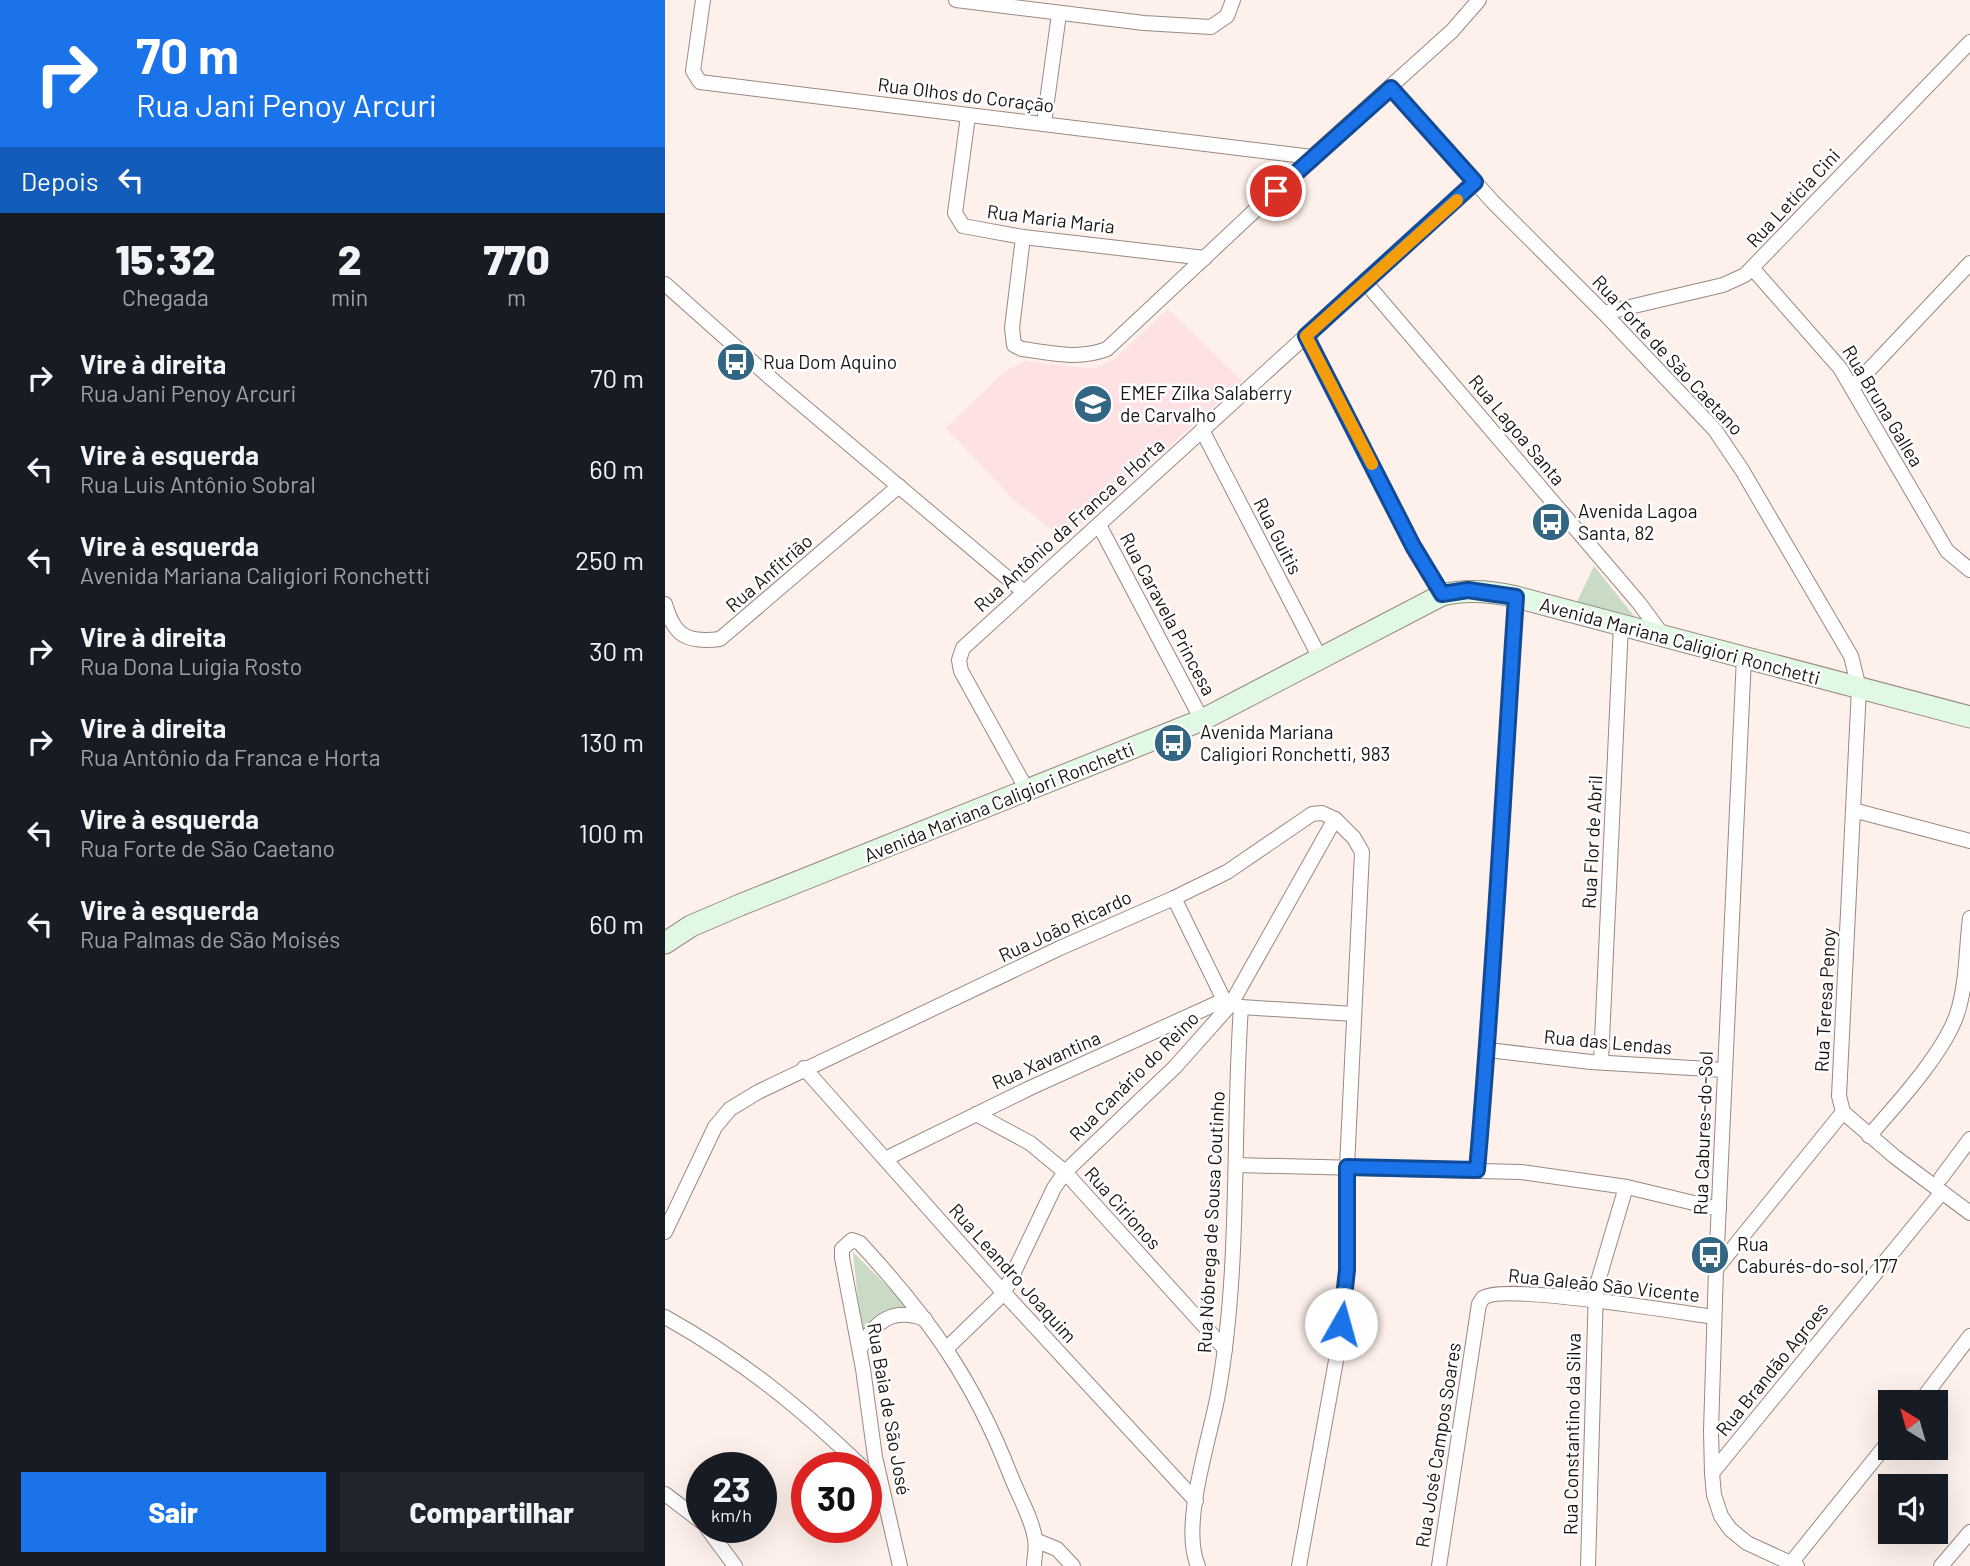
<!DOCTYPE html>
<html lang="pt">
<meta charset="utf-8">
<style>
body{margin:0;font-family:Barlow,sans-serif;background:#20242c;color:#f1f3f6;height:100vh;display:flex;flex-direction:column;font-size:26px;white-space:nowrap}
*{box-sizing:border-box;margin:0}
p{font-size:23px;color:#9ea1a6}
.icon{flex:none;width:38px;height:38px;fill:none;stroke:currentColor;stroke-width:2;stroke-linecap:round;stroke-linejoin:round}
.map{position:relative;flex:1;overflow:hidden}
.sheet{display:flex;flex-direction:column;background:#171b24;width:665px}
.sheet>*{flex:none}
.banner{background:#1a73e8;color:#fff;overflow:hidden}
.needle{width:46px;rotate:323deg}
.tools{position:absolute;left:1213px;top:1390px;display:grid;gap:14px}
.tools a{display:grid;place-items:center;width:70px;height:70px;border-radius:0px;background:#171b24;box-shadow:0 7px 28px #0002;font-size:35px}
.speed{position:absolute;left:21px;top:1452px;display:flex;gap:14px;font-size:35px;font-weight:700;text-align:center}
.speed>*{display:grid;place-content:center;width:91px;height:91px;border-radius:50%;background:#171b24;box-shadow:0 7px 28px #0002;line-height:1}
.speed small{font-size:18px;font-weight:400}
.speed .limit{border:10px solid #d22;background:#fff;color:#111}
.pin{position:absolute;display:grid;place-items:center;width:60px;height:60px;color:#fff;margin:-30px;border:4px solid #fff;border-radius:50%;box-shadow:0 2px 7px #0007}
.me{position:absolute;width:77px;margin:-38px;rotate:7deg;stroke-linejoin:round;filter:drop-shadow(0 0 5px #0008)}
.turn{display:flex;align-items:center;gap:24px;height:147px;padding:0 21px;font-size:32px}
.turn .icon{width:91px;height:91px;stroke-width:2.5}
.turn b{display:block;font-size:49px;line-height:60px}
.then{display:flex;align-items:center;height:66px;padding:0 21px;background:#0003;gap:14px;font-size:26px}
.eta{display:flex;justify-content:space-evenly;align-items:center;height:119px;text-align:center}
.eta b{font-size:42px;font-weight:800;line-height:49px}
.cta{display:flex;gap:14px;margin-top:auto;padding:14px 21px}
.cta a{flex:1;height:80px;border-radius:0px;background:#1a73e8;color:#fff;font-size:28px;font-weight:800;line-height:80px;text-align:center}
.cta a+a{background:#20242c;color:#f1f3f6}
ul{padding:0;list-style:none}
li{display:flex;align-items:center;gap:21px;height:91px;padding:0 21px}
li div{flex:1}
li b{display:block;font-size:26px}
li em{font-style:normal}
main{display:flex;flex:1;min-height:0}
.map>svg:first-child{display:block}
</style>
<main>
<section class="sheet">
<div class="banner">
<div class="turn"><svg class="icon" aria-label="right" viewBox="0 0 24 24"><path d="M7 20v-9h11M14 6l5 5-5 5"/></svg><div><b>70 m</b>Rua Jani Penoy Arcuri</div></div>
<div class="then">Depois<svg class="icon" aria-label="left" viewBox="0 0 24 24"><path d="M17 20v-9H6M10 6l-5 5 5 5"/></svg></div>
</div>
<div class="eta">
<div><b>15:32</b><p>Chegada</p></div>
<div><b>2</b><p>min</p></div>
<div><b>770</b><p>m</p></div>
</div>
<ul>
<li><svg class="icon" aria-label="right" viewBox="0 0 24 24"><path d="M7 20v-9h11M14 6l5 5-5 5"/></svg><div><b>Vire à direita</b><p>Rua Jani Penoy Arcuri</p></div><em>70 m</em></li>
<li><svg class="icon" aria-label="left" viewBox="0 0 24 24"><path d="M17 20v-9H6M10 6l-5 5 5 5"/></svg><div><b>Vire à esquerda</b><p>Rua Luis Antônio Sobral</p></div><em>60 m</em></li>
<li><svg class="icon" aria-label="left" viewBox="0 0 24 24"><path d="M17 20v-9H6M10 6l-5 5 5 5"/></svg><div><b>Vire à esquerda</b><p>Avenida Mariana Caligiori Ronchetti</p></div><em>250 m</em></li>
<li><svg class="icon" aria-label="right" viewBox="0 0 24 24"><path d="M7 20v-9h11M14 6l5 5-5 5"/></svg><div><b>Vire à direita</b><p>Rua Dona Luigia Rosto</p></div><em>30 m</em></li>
<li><svg class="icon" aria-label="right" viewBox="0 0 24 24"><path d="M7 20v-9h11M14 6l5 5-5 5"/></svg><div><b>Vire à direita</b><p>Rua Antônio da Franca e Horta</p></div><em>130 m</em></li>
<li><svg class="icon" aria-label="left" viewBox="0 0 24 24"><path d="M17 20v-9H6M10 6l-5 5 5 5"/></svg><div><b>Vire à esquerda</b><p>Rua Forte de São Caetano</p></div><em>100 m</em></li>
<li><svg class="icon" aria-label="left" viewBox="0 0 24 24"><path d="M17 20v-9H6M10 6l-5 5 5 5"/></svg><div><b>Vire à esquerda</b><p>Rua Palmas de São Moisés</p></div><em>60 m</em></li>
</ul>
<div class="cta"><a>Sair</a><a>Compartilhar</a></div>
</section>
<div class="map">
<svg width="1305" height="1566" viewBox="0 0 1305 1566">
<rect width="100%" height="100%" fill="#fef0ea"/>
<path fill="#fde1e3" d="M503,309L577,381L400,540L350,501L281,428L338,373L359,361L429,369L450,359Z"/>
<g fill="#c9dbc4">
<path d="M929,566L969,616L912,602Z"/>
<path d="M188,1252L246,1310L197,1337Z"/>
</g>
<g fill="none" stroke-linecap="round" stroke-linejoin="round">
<g stroke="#998982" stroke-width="16">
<g id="street">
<path d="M38,0L28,71L35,82L647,157"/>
<path d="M291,0L479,23L546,27L562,16L568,0"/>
<path d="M726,88L827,201L939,313L1050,430L1077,470L1186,656L1194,688L1174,1096L1178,1112L1051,1269"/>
<path d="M303,116L290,213L298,226L358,237L540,258"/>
<path d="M379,123L394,14"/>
<path d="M358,237L347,328L349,345L357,349C386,353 414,360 442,349L647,157L787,31L814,0"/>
<path d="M1088,269L1175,368L1282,551L1305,570"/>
<path d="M701,283L974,603L999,637"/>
<path d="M0,284L109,381L359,592"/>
<path d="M939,313L1058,285L1080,275L1305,42"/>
<path d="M641,336L748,546L777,595"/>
<path d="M1187,388L1305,263"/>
<path d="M537,430L655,658"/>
<path d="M434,525L537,720"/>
<path d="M0,604C9,636 22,643 55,639L234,486"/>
<path d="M1079,657L1051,1269L1046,1431L1047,1473L1049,1495L1056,1516L1065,1529L1082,1543L1132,1566"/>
<path d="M362,790L296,671L294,660L298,648L810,182"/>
<path d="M1188,810L1305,841"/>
<path d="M509,898L559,1000L576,1007C567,1136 576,1267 553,1394C545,1439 515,1525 533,1566"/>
<path d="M576,1007L689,1014"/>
<path d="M823,1050L926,1062L1060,1070"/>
<path d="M936,1062L956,624"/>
<path d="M139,1068L339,1293L531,1501"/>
<path d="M1178,1112L1230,1157L1305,1213"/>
<path d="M311,1114L365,1143L400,1172L560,1349"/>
<path d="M1204,1136C1231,1105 1279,1053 1292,1014C1302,984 1301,949 1305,918"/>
<path d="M220,1159L365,1088L559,1000"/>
<path d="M571,1165L856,1172L962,1187L1054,1209"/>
<path d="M812,1170C829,979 838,788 851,597"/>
<path d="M1276,1178L1305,1139"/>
<path d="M0,1232L50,1127L65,1109L93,1092L395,948L509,898L562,872L647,814L657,813L670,819L689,838L697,852L682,1167V1270L672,1355L634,1566"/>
<path d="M0,1317C77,1360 135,1407 198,1468"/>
<path d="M282,1348L339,1293L389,1188L400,1172L510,1067L566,1004L670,819"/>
<path d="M195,1349C210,1321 228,1307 260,1319"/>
<path d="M1255,1402L1305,1336"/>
<path d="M1047,1473L1277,1192"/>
<path d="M0,1494L37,1522"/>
<path d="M42,1528L70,1566"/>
<path d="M370,1540L392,1549L408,1566"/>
<path d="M1126,1563L1225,1440"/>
<path d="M235,1566L210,1457L198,1369L177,1258V1249L187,1240L195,1243C264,1318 308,1379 345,1474C353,1495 367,1518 370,1539C372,1548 369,1558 369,1566"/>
<path d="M774,1566L814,1304L818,1298C836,1283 1014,1312 1049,1317"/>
<path d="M923,1566L931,1288L961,1187"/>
<path d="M1276,1566L1305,1532"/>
</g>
</g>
<g stroke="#998982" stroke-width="23">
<path id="secondary" d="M0,943L26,926L75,905L537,720L777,595C803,589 826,591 851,597L1305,717"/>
</g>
<use href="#street" stroke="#fff" stroke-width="14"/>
<use href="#secondary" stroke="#e1f9e4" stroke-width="21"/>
</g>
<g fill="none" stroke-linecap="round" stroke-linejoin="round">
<g stroke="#114b97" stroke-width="18">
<path id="route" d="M611,191L726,88L810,182L641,336L748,546L777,594L803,590L851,597C838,788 829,979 812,1170L682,1167V1270L676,1324"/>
</g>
<use href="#route" stroke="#1a73e8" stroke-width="12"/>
<path stroke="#f59e0b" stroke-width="12" d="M707,464L641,336L792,200"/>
</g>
<defs>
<g id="bus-disc" transform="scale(2.0125)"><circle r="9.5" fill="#336683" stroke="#fff"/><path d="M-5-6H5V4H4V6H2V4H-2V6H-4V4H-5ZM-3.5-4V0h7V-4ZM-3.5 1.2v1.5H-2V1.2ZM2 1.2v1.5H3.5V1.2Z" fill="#fff"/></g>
<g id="school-disc" transform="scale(2.0125)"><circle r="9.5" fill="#336683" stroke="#fff"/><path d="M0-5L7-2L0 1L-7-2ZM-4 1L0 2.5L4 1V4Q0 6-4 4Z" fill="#fff"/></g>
</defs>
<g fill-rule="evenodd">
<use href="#bus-disc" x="71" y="362"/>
<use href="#school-disc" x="428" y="404"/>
<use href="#bus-disc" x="886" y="522"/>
<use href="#bus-disc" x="508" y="743"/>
<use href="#bus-disc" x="1045" y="1255"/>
</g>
<g text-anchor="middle" stroke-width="5" stroke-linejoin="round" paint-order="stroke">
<g font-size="19" fill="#1a1412" stroke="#fff">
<text transform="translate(301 95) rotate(7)" y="7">Rua Olhos do Coração</text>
<text transform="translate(1128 198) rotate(-47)" y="7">Rua Letícia Cini</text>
<text transform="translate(386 219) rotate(7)" y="7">Rua Maria Maria</text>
<text transform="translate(1003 355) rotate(47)" y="7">Rua Forte de São Caetano</text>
<text transform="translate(1218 406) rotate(59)" y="7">Rua Bruna Gallea</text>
<text transform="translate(852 430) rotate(50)" y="7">Rua Lagoa Santa</text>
<text transform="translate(404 525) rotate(-42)" y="7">Rua Antônio da Franca e Horta</text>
<text transform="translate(613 536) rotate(63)" y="7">Rua Guitis</text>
<text transform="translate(104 573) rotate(-41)" y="7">Rua Anfitrião</text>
<text transform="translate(503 614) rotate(62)" y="7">Rua Caravela Princesa</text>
<text transform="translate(1015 641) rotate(15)" y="7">Avenida Mariana Caligiori Ronchetti</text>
<text transform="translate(334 802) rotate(-22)" y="7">Avenida Mariana Caligiori Ronchetti</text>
<text transform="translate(927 842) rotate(-87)" y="7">Rua Flor de Abril</text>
<text transform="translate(400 926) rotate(-25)" y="7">Rua João Ricardo</text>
<text transform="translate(1160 1000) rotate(-87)" y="7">Rua Teresa Penoy</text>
<text transform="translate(943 1042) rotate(5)" y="7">Rua das Lendas</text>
<text transform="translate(381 1060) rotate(-24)" y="7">Rua Xavantina</text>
<text transform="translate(469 1076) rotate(-45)" y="7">Rua Canário do Reino</text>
<text transform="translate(1038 1133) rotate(-88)" y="7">Rua Cabures-do-Sol</text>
<text transform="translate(458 1208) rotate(48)" y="7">Rua Cirionos</text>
<text transform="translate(546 1222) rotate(-87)" y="7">Rua Nóbrega de Sousa Coutinho</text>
<text transform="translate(348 1273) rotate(48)" y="7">Rua Leandro Joaquim</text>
<text transform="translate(939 1285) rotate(6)" y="7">Rua Galeão São Vicente</text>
<text transform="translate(1107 1369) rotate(-51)" y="7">Rua Brandão Agroes</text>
<text transform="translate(224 1409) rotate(80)" y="7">Rua Baia de São José</text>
<text transform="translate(907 1434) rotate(-89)" y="7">Rua Constantino da Silva</text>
<text transform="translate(773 1445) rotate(-81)" y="7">Rua José Campos Soares</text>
</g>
<g font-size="19" fill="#1a1412" stroke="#fff" text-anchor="start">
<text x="98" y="369">Rua Dom Aquino</text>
<text x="455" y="400">EMEF Zilka Salaberry<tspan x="455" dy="22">de Carvalho</tspan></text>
<text x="913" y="518">Avenida Lagoa<tspan x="913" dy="22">Santa, 82</tspan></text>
<text x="535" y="739">Avenida Mariana<tspan x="535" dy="22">Caligiori Ronchetti, 983</tspan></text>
<text x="1072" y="1251">Rua<tspan x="1072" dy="22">Caburés-do-sol, 177</tspan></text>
</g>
</g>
</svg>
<div class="tools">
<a><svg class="needle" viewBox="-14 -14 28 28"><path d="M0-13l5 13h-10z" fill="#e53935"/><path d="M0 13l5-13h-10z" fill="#9ea1a6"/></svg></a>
<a><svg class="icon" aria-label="sound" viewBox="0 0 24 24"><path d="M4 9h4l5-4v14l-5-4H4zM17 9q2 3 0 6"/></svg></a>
</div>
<div class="speed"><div>23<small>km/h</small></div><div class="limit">30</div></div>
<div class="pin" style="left:611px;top:191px;background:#d93025"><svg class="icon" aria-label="arrive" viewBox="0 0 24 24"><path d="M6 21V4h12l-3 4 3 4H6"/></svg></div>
<svg class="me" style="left:676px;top:1324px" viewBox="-20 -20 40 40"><circle r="19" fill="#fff"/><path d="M0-13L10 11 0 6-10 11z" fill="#1a73e8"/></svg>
</div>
</main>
